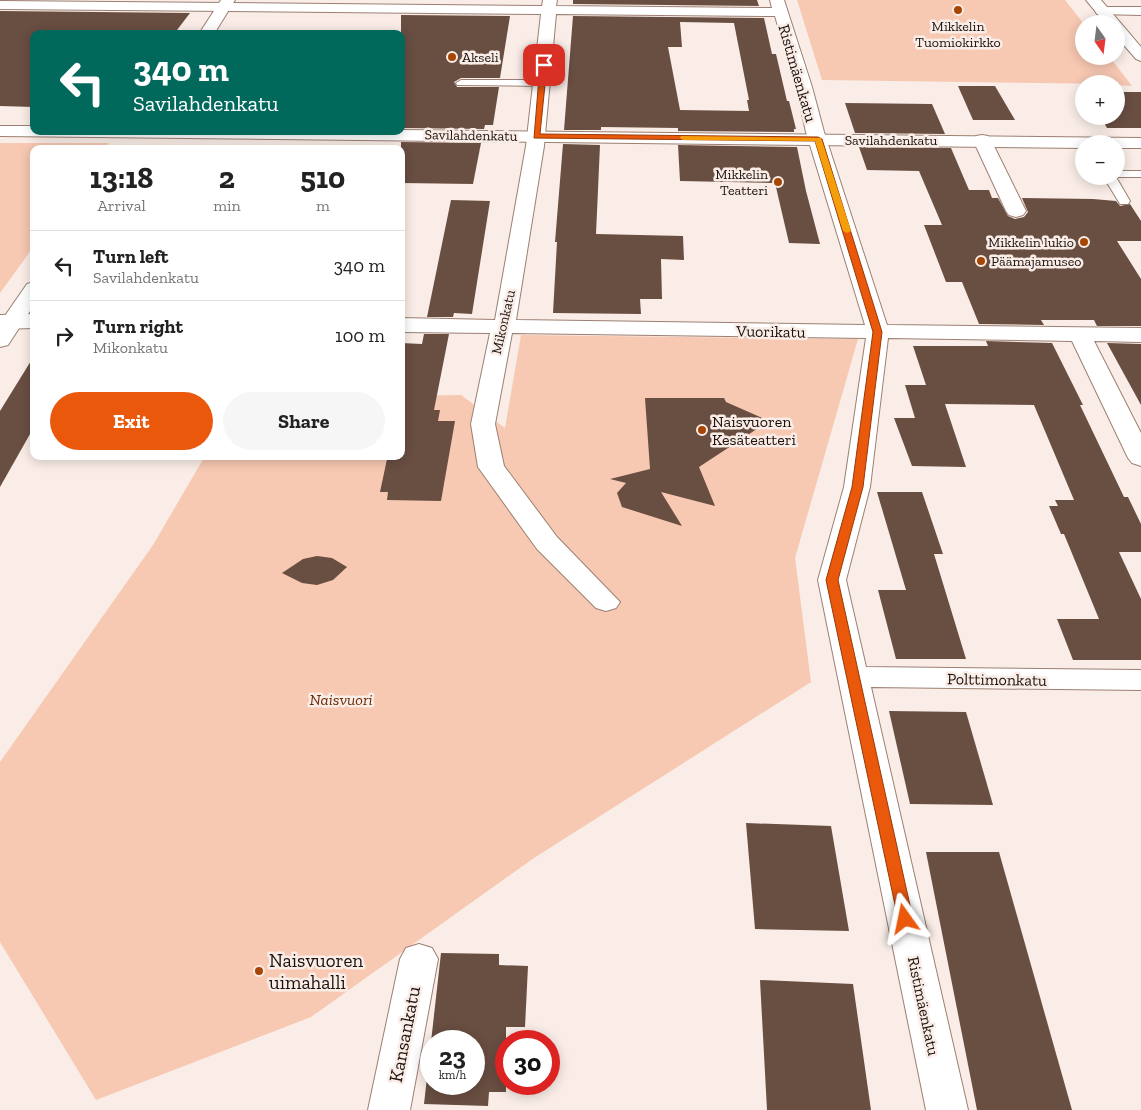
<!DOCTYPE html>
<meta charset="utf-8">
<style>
body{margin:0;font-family:"Zilla Slab",serif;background:#f6f6f6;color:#222;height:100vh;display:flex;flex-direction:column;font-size:19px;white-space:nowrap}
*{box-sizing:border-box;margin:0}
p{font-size:16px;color:#767676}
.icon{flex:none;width:28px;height:28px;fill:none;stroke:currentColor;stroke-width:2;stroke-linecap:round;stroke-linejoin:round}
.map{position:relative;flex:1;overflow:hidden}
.details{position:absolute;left:30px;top:145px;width:375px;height:315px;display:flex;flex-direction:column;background:#fff;border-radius:10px;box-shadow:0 2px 12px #0003}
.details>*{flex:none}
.top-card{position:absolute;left:30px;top:30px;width:375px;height:105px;border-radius:10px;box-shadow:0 2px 12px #0003;background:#00695c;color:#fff;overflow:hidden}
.needle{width:32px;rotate:166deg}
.tools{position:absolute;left:1075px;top:15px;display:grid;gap:10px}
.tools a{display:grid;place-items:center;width:50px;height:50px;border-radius:50%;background:#fff;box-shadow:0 2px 12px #0003;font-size:25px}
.speed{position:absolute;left:420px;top:1030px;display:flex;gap:10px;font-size:25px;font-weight:700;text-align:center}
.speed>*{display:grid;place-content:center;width:65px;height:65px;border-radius:50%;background:#fff;box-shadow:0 2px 12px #0003;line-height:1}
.speed small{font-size:12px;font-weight:400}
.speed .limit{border:8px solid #d22;background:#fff;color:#111}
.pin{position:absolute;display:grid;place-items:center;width:42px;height:42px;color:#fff;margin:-21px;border-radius:10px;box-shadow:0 2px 8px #0006}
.me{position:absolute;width:55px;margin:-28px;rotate:348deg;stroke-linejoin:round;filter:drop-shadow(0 0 4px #0008)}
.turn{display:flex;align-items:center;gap:18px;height:105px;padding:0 20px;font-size:22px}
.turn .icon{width:65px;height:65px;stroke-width:2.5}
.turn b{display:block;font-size:35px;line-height:42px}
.eta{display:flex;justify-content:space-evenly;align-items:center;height:85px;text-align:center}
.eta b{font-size:30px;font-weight:700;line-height:35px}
.cta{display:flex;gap:10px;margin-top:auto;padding:10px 20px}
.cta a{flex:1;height:58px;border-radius:30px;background:#ea580c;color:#fff;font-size:20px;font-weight:700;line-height:58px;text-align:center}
.cta a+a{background:#f6f6f6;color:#222}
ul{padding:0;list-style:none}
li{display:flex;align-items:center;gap:15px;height:70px;padding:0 20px;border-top:1px solid #e0e0e0}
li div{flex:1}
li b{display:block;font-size:19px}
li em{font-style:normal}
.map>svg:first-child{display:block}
</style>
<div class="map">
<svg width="1141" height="1110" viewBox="0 0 1141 1110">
<rect width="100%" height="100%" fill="#faede7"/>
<g fill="#f7c8b2">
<path d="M797,0H1065L1084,24V56H1109L1132,86L1116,85V84L822,80Z"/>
<path d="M0,143H109L104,149H34V246L0,293Z"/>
<path d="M521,335L858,339L795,558L811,682L534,858L311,1017L96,1100L0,942V762L153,545L205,456H401V396L461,395L505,428Z"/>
</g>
<g fill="#694e42" fill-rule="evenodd">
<path d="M573,0H757L759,6L573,4Z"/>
<path d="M0,11L190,13L174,34H34V107L0,106Z"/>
<path d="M401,15L510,16L500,78H461L454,82L457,87H499L493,125H485L484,129L401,128Z"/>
<path d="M573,16L764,18L772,54H776L787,101H789L796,129H794V132L678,131V128L601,127V130H564ZM680,22L734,23L749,100H747L749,111L680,110L668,47H682Z"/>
<path d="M958,86H995L1015,120H973Z"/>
<path d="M1116,92H1141V128H1107L1100,116H1116Z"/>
<path d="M845,103L932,104L945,134L855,133Z"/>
<path d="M401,142L481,143L473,184L401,183Z"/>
<path d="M563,144L600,145L596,234L683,236L684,260L661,259L662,299H640L641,314L553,313L557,242H555Z"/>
<path d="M678,145L797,147L806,191L820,244L789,243L775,183L680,181Z"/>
<path d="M859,147L951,148L969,190H989L992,198H998L1008,216L1015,219L1024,217L1028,212L1022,198L1093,199L1116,201L1120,206L1130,204L1141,221V241H1117L1141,279V326H1097L1094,320H1041L1044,325L979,324L962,282H946L924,225H942L919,171L867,170Z"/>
<path d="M451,200L490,201L472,314L454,313L453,317H427Z"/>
<path d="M424,334H449L434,410H440L438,421H455L441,501L387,500L388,492H380L387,459H395L396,456H401V343L422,344Z"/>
<path d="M986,341L1052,343L1083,405H1080L1124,497H1128L1141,524V552H1119L1141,599V660H1073L1057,619H1099L1064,534H1061L1049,506H1058L1055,500H1074L1034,405L945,404L966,467L912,466L894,418H915L905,385H926L913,346H988Z"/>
<path d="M1107,343L1141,344V405Z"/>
<path d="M34,356V427L0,487V411Z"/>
<path d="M645,398H724L726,402L769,421L699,467L715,506L661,492L682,526L622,507L617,493L626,483L610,479L650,469Z"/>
<path d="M877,492H922L943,554H934L966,659H896L878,590H906Z"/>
<path d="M317,556L332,558L347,567L333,580L317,585L302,583L282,573L303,559Z"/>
<path d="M889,711L966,712L993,805L910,804Z"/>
<path d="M746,823L831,826L849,931L755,929Z"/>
<path d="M926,852H999L1072,1110H977Z"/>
<path d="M441,953L499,954V965L528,966L525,1027H506V1092H489L488,1106L424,1104ZM431,1041H474V1084H431Z"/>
<path d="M760,980L853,984L871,1110H767Z"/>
</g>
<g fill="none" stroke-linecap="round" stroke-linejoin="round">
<g stroke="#9c7f72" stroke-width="2">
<g id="lane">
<path d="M461,80H542L547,83L542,86L457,85L456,83Z"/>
<path d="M1116,171H1141V177H1116L1130,201L1128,204H1120L1103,176H1116Z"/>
</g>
</g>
<g stroke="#9c7f72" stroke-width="2">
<g id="street">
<path d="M543,0H557L556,6L772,8L770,0H784L812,87L824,132L887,325L1141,328V342L1094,341L1141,433V466L1132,463L1128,458L1072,341L888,338L870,487L846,580L866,667L1141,670V690L871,687L968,1110H926L818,580L844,487L866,338L512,333L495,424L504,466L557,537L620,602L616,608L606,611L596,608L537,549L478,467L471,424L490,333L401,332V318L495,320L526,146L541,14L0,9V1L542,6ZM556,14L775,16L796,87L806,132L865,325L516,320L544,146Z"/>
<path d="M1102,7H1141V15L1097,14L1095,11L1097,8Z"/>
<path d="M982,135L988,136L991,140L1026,211L1023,215L1016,217L1009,215L1006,211L973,140L976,136Z"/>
<path d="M34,314V328L0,329V315Z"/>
<path d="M419,944L432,948L438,959L410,1110H368L400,959L406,948Z"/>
</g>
</g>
<g stroke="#9c7f72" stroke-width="2">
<g id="secondary">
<path d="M221,0H235L214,34H199Z"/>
<path d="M1086,0H1101L1141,47V61L1136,59L1116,36V24H1106Z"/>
<path d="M0,126H34V131L401,130L1141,138V148H1116V144H1084V148L0,136Z"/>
<path d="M34,282V305L8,345L0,347V323L27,284Z"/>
</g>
</g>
<use href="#lane" fill="#fff" fill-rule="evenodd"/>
<use href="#street" fill="#fff" fill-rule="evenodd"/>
<use href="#secondary" fill="#fff" fill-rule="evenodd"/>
</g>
<path fill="#ea580c" stroke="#983908" d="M544,63L547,65L540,134L818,137L822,139L882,332L863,487L838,580L913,919L911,923L905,925L900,923L898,919L826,580L852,487L873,332L815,141L534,138L540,65Z"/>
<path fill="#f59e0b" d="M681,136L821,138L851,231L847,233L843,231L815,141L683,140L680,138Z"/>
<g fill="#a74504" stroke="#faede7" stroke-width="2">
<circle cx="958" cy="10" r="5"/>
<circle cx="452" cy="57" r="5"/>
<circle cx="778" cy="182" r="5"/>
<circle cx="1084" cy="242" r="5"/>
<circle cx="981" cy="261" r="5"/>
<circle cx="702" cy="430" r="5"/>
<circle cx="259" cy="971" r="5"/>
</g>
<g text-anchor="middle" stroke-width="5" stroke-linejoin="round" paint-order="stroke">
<g font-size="14" fill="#1c110c" stroke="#faede7" text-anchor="start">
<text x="958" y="31" text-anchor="middle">Mikkelin<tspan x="958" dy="16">Tuomiokirkko</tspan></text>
<text x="462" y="62">Akseli</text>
<text x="768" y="179" text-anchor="end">Mikkelin<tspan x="768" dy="16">Teatteri</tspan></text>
<text x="1074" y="247" text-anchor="end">Mikkelin lukio</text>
<text x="991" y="266">Päämajamuseo</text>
</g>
<g font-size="14" fill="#1c110c" stroke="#faede7">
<text transform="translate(471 135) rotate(1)" y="5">Savilahdenkatu</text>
<text x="891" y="145">Savilahdenkatu</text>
<text transform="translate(503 322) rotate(-77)" y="5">Mikonkatu</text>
</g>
<g font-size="16" fill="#1c110c" stroke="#faede7">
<text transform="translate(798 73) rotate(74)" y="6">Ristimäenkatu</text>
<text transform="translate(771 331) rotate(1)" y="6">Vuorikatu</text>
<text transform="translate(997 679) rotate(1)" y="6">Polttimonkatu</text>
<text transform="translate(924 1006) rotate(78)" y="6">Ristimäenkatu</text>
</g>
<g font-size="16" fill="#1c110c" stroke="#faede7" text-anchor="start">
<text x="712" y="427">Naisvuoren<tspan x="712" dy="18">Kesäteatteri</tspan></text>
</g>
<g font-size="16" font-style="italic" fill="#6d2c05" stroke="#faede7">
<text x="341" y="705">Naisvuori</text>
</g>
<g font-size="19" fill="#1c110c" stroke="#faede7" text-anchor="start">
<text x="269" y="967">Naisvuoren<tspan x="269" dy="22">uimahalli</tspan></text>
</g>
<g font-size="19" fill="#1c110c" stroke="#faede7">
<text transform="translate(404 1034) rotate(-79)" y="7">Kansankatu</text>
</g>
</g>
</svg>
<div class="tools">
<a><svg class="needle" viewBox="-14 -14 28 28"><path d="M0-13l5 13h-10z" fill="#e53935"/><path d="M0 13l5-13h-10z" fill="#767676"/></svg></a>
<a>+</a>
<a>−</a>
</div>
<div class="speed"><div>23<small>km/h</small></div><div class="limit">30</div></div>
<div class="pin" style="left:544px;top:65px;background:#d93025"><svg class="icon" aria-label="arrive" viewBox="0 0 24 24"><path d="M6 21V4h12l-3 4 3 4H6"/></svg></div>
<svg class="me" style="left:905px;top:919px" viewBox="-20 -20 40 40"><path d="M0-17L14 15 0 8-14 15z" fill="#ea580c" stroke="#fff" stroke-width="4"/></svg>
<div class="top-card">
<div class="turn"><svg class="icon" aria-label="left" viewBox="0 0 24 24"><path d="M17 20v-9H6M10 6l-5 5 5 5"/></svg><div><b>340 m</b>Savilahdenkatu</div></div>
</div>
<section class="details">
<div class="eta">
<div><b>13:18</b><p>Arrival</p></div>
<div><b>2</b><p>min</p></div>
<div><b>510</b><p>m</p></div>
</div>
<ul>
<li><svg class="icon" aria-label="left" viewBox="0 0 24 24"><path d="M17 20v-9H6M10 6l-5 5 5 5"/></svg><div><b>Turn left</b><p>Savilahdenkatu</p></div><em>340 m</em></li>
<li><svg class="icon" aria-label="right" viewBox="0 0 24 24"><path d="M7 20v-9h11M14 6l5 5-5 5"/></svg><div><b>Turn right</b><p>Mikonkatu</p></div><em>100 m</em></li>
</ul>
<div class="cta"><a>Exit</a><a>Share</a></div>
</section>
</div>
